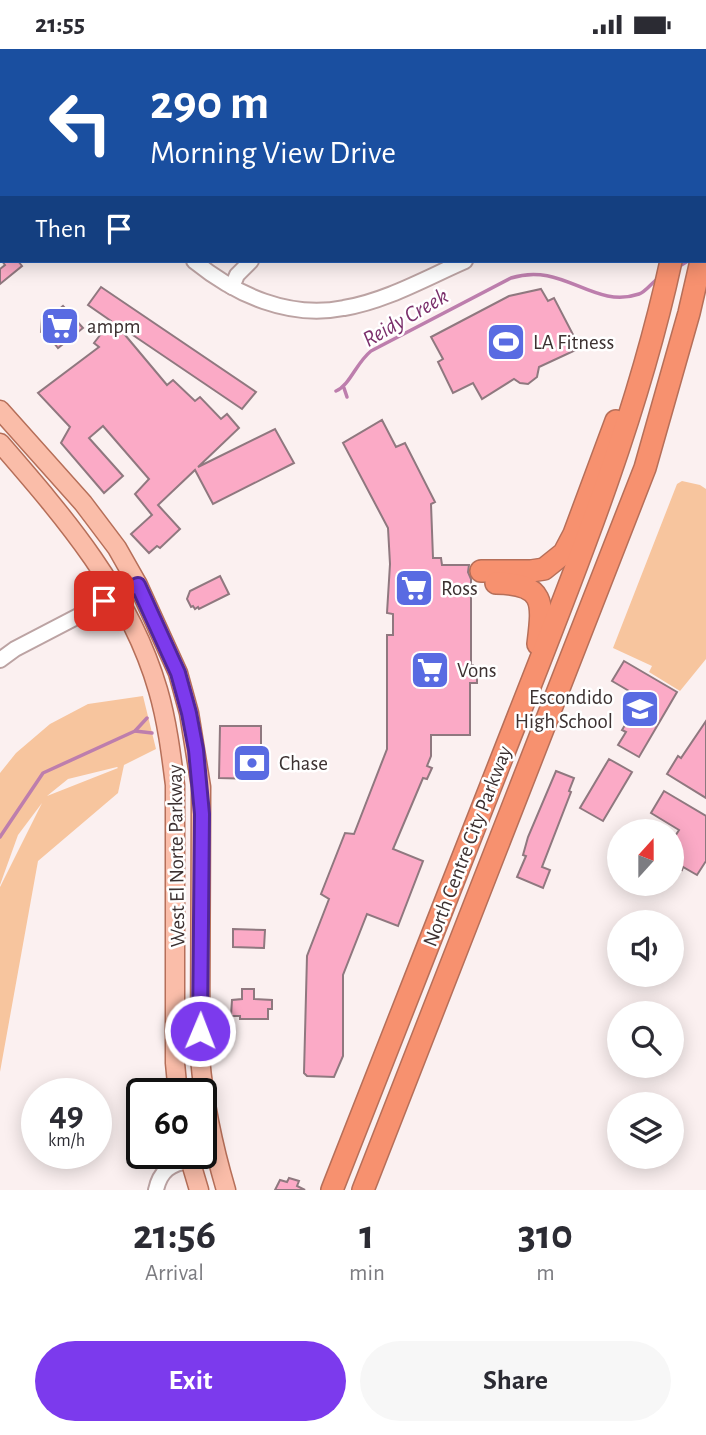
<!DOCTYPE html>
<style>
body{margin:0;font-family:"Alegreya Sans",sans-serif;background:#f7f7f7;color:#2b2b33;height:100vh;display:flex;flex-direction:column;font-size:26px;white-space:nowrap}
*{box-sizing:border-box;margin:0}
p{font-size:23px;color:#7c7c81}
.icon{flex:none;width:38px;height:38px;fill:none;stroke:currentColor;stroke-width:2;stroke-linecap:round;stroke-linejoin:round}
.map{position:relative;height:1141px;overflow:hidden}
.drawer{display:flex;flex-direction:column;background:#fff;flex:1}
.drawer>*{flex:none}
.guide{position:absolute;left:0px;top:0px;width:707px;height:214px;box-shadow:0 4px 18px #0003;background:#1a4fa0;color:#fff;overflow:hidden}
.needle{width:46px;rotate:21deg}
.tools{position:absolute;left:607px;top:770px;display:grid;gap:14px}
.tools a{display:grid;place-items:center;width:77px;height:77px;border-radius:50%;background:#fff;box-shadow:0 4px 18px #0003;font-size:35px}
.speed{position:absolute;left:21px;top:1029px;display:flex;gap:14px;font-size:35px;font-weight:700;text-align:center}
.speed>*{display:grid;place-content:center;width:91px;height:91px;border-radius:50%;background:#fff;box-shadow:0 4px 18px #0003;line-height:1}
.speed small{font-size:18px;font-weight:400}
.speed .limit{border:4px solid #111;border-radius:10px;background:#fff;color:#111}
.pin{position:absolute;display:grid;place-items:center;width:60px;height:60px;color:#fff;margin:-30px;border-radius:14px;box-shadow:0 4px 10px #0006}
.me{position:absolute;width:77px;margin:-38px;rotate:1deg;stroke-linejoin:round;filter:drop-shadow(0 0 5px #0008)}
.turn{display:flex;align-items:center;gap:24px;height:147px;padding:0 35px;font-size:32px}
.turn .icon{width:91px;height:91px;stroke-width:2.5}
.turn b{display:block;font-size:49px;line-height:60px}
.then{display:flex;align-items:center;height:66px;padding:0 35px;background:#0003;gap:14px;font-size:26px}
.eta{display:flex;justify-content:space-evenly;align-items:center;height:119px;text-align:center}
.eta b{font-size:42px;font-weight:700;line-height:49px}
.action{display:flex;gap:14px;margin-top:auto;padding:14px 35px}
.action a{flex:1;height:80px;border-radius:42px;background:#7c3aed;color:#fff;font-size:28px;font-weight:700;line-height:80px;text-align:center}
.action a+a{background:#f7f7f7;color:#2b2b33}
.status{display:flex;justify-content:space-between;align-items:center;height:49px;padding:0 35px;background:#fff;direction:ltr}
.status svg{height:19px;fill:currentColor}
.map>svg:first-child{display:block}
</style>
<div class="status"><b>21:55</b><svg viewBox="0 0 49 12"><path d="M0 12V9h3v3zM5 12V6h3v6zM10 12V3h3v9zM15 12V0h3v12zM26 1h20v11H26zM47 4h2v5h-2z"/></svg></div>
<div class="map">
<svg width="706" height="1141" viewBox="0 0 706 1141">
<rect width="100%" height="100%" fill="#fbf0f0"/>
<g fill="#f7c59e" fill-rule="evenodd">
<path d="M682,432L700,436L706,440V610L680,642L649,623L652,617L613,599L677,435Z"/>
<path d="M143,647L156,700L124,716L118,744L38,812L0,1023V838L42,754L18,786L0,836V724L16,704L50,675L88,655ZM117,718L118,719L47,747L68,730Z"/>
</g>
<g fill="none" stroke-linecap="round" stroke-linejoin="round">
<g stroke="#bd7ead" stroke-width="3.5">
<path d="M678,218L688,212"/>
<path d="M344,339L347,348"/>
<path d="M336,342C350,336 356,314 371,302L511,229C563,212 593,261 639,245C645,243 651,235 656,231"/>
<path d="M135,682L152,684"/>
<path d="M0,788L43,724L135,682L147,669"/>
</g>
</g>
<g fill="#fbaac6" stroke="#8f787f" stroke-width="2">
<path d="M2,212H18L22,217L0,235V220L5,216Z"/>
<path d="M101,238L256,343L242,360L115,274L167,336L173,331L195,352L200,348L221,370L227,365L239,379L198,418L275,380L294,414L213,455L195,421L158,456L180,480L160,499L157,497L149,504L131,485L152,466L135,445L149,430L103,377L89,389L123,427L104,444L61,394L70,378L38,344L99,298L94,294L111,272L88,256Z"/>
<path d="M541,240L548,252L554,249L580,299L539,318L537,328L528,335L520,334L514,330L482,350L473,334L453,344L438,313L443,310L431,288L509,247Z"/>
<path d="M63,257L83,279L58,299L46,284L41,283L42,269L47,271Z"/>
<path d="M382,371L396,398L405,394L435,453L431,455L433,509H441L442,516H469L468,523L471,530V616H473V625L477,626V634H470V686H431V707L427,717L432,719L427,730L423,729L393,800L423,812L398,877L367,865L343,926V1007L334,1028L307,1027L304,1024L307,907L329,850L321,845L345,784L354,785L387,700V586H393V565L387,564L390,515L388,479L343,394Z"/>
<path d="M220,527L229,545L199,560L198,558L195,560L193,557L191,558L187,550L190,542Z"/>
<path d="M624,612L677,643L639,708L618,696L626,683L622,681L641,649L612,632Z"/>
<path d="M706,672V749L667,725L678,707L681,709Z"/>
<path d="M220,677H261V730L219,729Z"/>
<path d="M609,710L632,723L603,772L580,759Z"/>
<path d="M556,722L574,729L569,742L571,743L542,818L550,821L543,839L517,828L526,807L523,806L528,788Z"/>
<path d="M664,742L706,767V812L697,826L683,818L682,821L672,815V792L679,781L651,764Z"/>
<path d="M233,880L265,881L264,899L233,898Z"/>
<path d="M242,940H254V950L272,951V960H268V970H240V967H231L232,951L242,950Z"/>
<path d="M289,1129L299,1132L297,1137L305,1141H275L280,1131L287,1133Z"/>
</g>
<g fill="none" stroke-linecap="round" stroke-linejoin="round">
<g stroke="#bca3a3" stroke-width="18">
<g id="minor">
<path d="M324,0L325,2"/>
<path d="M133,2L135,0"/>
<path d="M215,2L216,0"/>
<path d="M649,2L650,0"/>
<path d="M0,188L2,185"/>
<path d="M194,212C236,246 289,270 344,259C386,252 426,229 465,212"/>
<path d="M232,238L237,226L251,212"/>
<path d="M0,611L15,600L138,536"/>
<path d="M156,1141C160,1122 171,1114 189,1112"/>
</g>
</g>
<g stroke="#b66f59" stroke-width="21">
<g id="major">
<path d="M0,361L83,454L117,499L138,536L178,624L189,664L201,738L200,1009C204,1055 213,1097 226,1141"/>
<path d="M0,394C65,469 130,544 158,641C167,672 171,704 175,736V1014L178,1045"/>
<path d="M188,1104L199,1141"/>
</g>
</g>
<g stroke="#b66f59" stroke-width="24">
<g id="highway">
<path d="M705,2V0"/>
<path d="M705,188L706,184"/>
<path d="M481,522H531L544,520L564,504L574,485L616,372"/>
<path d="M496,534C546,535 543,554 538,595"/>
<path d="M332,1141C393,987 453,832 514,678C574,525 636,373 671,212"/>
<path d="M363,1141L645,419L689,264L701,212"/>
</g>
</g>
<use href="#minor" stroke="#fff" stroke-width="14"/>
<use href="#major" stroke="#fabda9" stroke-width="18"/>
<use href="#highway" stroke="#f7916f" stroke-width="21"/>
</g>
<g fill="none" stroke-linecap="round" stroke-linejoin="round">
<g stroke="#51269a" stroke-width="18">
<path id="route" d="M104,552L138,536L178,624L189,664L196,701L202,765L200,982"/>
</g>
<use href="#route" stroke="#7c3aed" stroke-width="12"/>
</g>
<defs>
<g id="supermarket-square" transform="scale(2.0125)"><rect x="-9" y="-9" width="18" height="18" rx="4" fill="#596be2" stroke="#fff"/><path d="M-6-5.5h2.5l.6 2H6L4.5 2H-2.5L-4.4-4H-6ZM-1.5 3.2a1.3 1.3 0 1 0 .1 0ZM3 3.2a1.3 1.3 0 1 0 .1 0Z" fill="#fff"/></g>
<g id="stadium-square" transform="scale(2.0125)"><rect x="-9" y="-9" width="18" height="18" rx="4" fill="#596be2" stroke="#fff"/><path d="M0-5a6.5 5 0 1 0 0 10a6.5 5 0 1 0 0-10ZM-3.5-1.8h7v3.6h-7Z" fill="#fff"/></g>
<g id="school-square" transform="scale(2.0125)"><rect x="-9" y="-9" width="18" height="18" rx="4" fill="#596be2" stroke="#fff"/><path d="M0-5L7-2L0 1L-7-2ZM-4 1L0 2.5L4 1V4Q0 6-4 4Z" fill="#fff"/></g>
<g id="bank-square" transform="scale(2.0125)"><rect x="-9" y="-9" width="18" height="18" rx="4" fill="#596be2" stroke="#fff"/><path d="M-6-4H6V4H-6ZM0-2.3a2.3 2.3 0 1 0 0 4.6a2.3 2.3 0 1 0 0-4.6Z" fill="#fff"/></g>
</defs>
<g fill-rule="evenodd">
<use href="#supermarket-square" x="60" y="277"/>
<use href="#stadium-square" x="506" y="293"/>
<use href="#supermarket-square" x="414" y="539"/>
<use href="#supermarket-square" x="430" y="621"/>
<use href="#school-square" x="640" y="660"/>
<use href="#bank-square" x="252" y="714"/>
</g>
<g text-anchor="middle" stroke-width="5" stroke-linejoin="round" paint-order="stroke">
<g font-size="21" fill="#3c3131" stroke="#fff" text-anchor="start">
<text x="87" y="284">ampm</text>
<text x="533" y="300">LA Fitness</text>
<text x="441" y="546">Ross</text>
<text x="457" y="628">Vons</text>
<text x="613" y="655" text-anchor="end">Escondido<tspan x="613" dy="24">High School</tspan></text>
<text x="279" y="721">Chase</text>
</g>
<g font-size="21" fill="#3c3131" stroke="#fff">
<text transform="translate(467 797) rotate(-69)" y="7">North Centre City Parkway</text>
<text transform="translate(176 807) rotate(-91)" y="7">West El Norte Parkway</text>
</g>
<g font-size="23" font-style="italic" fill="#7b306c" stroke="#fff">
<text transform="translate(405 268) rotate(-30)" y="8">Reidy Creek</text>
</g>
</g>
</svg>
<div class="tools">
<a><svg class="needle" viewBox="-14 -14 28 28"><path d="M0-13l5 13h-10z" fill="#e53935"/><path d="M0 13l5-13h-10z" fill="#7c7c81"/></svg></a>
<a><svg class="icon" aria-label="sound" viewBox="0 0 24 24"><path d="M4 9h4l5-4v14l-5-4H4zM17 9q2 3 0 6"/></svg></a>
<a><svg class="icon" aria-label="search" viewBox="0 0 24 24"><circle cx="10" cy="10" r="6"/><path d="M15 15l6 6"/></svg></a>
<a><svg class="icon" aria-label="layers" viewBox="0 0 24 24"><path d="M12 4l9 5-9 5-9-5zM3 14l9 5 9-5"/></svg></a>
</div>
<div class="speed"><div>49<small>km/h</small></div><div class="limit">60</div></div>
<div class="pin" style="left:104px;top:552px;background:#d93025"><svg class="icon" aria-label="arrive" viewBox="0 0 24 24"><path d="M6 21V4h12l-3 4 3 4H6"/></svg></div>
<svg class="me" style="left:200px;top:982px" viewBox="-20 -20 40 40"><circle r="17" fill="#7c3aed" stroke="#fff" stroke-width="3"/><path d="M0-11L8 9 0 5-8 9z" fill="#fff"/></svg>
<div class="guide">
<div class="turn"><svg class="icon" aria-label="left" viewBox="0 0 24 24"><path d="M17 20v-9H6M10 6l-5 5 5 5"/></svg><div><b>290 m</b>Morning View Drive</div></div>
<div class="then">Then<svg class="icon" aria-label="arrive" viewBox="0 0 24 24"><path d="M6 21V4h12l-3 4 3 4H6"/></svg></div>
</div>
</div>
<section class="drawer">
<div class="eta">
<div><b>21:56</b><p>Arrival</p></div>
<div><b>1</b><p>min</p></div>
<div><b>310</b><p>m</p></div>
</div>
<div class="action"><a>Exit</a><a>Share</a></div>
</section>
